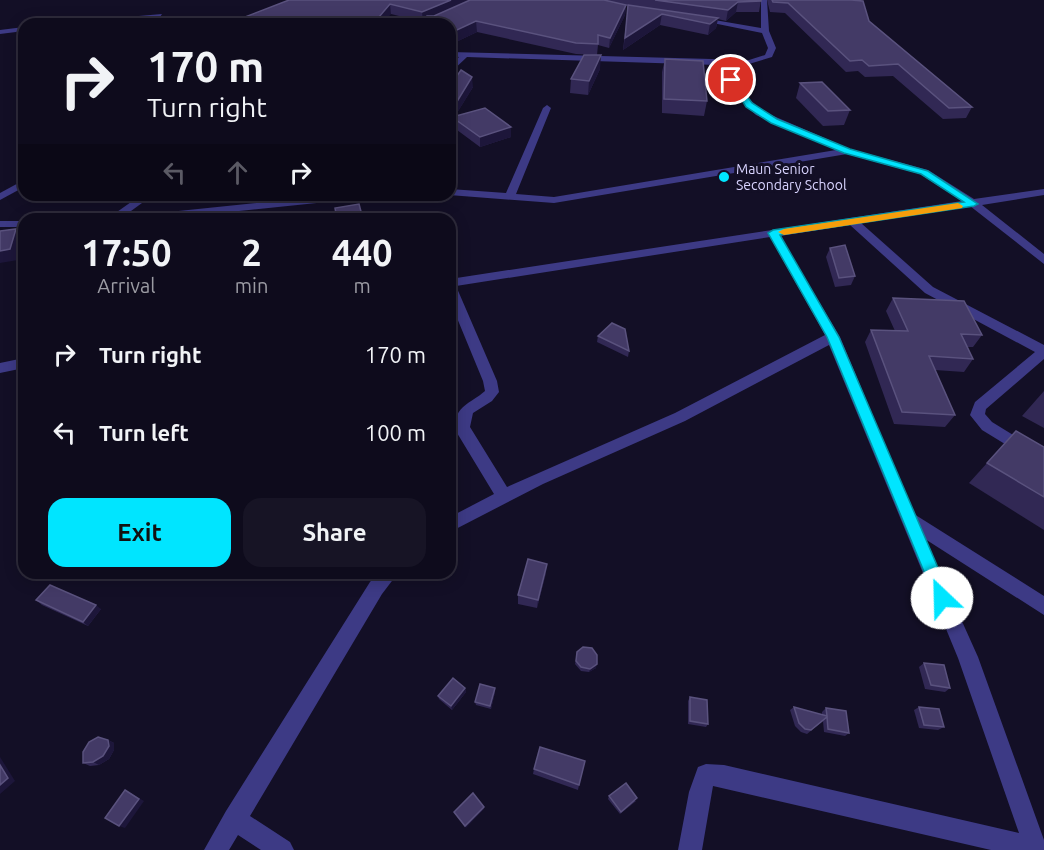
<!DOCTYPE html>
<style>
body{margin:0;font-family:Ubuntu,sans-serif;background:#171425;color:#f1f3f6;height:100vh;display:flex;flex-direction:column;font-size:22px;white-space:nowrap}
*{box-sizing:border-box;margin:0}
p{font-size:20px;color:#9b9ba3}
.icon{flex:none;width:33px;height:33px;fill:none;stroke:currentColor;stroke-width:2;stroke-linecap:round;stroke-linejoin:round}
.map{position:relative;flex:1;overflow:hidden}
.panel{position:absolute;left:18px;top:213px;width:438px;height:366px;display:flex;flex-direction:column;background:#0e0b1c;border-radius:18px;box-shadow:0 3px 15px #0003,0 0 0 2px #2e2b3b}
.panel>*{flex:none}
.hud{position:absolute;left:18px;top:18px;width:438px;height:183px;border-radius:18px;box-shadow:0 3px 15px #0003,0 0 0 2px #2e2b3b;background:#0e0b1c;color:#f1f3f6;overflow:hidden}
.pin{position:absolute;display:grid;place-items:center;width:51px;height:51px;color:#fff;margin:-26px;border:3px solid #fff;border-radius:50%;box-shadow:0 2px 6px #0007}
.me{position:absolute;width:66px;margin:-33px;rotate:336deg;stroke-linejoin:round;filter:drop-shadow(0 0 4px #0008)}
.turn{display:flex;align-items:center;gap:21px;height:126px;padding:0 30px;font-size:27px}
.turn .icon{width:78px;height:78px;stroke-width:2.5}
.turn b{display:block;font-size:42px;line-height:51px}
.lanes{display:flex;align-items:center;height:57px;padding:0 30px;background:#0003;justify-content:center;gap:30px;direction:ltr}
.lanes .off{opacity:.35}
.eta{display:flex;justify-content:space-evenly;align-items:center;height:102px;text-align:center}
.eta b{font-size:36px;font-weight:700;line-height:42px}
.primary-button{display:flex;gap:12px;margin-top:auto;padding:12px 30px}
.primary-button a{flex:1;height:69px;border-radius:18px;background:#00e5ff;color:#111;font-size:24px;font-weight:700;line-height:69px;text-align:center}
.primary-button a+a{background:#171425;color:#f1f3f6}
ul{padding:0;list-style:none}
li{display:flex;align-items:center;gap:18px;height:78px;padding:0 30px}
li div{flex:1}
li b{display:block;font-size:22px}
li em{font-style:normal}
.map>svg:first-child{display:block}
</style>
<div class="map">
<svg width="1044" height="850" viewBox="0 0 1044 850">
<rect width="100%" height="100%" fill="#130f26"/>
<g fill="none" stroke-linecap="round" stroke-linejoin="round">
<g fill="#3d3a85" fill-rule="evenodd">
<path d="M761,0H767L769,31L776,48L772,57L749,64L725,65L745,95L762,111L850,149L928,170L974,199L1044,189V195L982,205L1044,254V264L970,206L861,223L933,287L1044,345V359L986,409L985,414L992,422L1044,454V468L982,430L970,415L975,402L1035,352L925,293L850,225L780,236L840,337L914,514L1044,596V615L925,539L978,657L1044,840V850H991L713,786L702,850H678L689,792L698,767L706,764L724,765L1019,833L958,658L829,345L685,421L543,484L450,532V517L494,494L454,428C456,405 470,404 485,391L483,381L450,301V279L962,201L920,174L847,154L554,203L449,195L450,189L506,193L543,108L547,105L551,108L516,194L554,197L836,150L756,115L739,99L717,65L467,57L450,73V66L459,57L450,56V52L749,60L765,55L768,48L762,33L693,19L697,17L761,28ZM770,237L825,335L675,413L507,487L470,427L473,413L492,401L499,392L497,381L456,286Z"/>
<path d="M162,14L160,17L65,24L69,22Z"/>
<path d="M24,27V31L0,34V30Z"/>
<path d="M24,180V187L0,200V193Z"/>
<path d="M141,195H153L120,219H107Z"/>
<path d="M334,195H370L365,198L162,219H124L130,216Z"/>
<rect x="0" y="221" width="24" height="6"/>
<path d="M24,358V368L0,373V363Z"/>
<path d="M378,573H398L382,594L250,816L290,842L294,850H261L238,835L229,850H204L226,811L370,582Z"/>
</g>
</g>
<g fill="#312854">
<path d="M289,0H761L759,12H736L726,21L718,19L716,28L708,35L660,25L623,50L628,6H626L625,15L609,48L598,45L597,55L576,54L477,32L458,41L450,39V24L426,21L423,22L391,14Z"/>
<path d="M767,0H851L869,21L972,107L966,118L943,119L893,76L865,77L858,71L846,72L785,13L770,12Z"/>
<path d="M665,59L707,101L704,116L662,113V72Z"/>
<path d="M600,69L588,95L570,93L571,79Z"/>
<path d="M800,83L850,110L844,125L823,126L796,98Z"/>
<path d="M450,86L473,87L455,116L511,127V137L480,147L453,127L452,120L450,124Z"/>
<path d="M830,248L855,276L851,285L835,287L826,257Z"/>
<path d="M893,298L982,335L973,347H967L973,359L964,372L935,370L955,415L945,427L894,424L865,342L871,330L895,331L886,311Z"/>
<path d="M598,336L629,351L628,357L597,342Z"/>
<path d="M1044,391V428L1022,416Z"/>
<path d="M1016,431L1044,447V530L969,483Z"/>
<path d="M546,573L537,608L518,604V595Z"/>
<path d="M36,600L101,609L88,626L42,605Z"/>
<path d="M577,652L596,668L589,672L581,671L575,664Z"/>
<path d="M924,663L950,688L945,692L925,689L919,667Z"/>
<path d="M465,688L466,692L452,710L439,699L438,696Z"/>
<path d="M495,688V692L491,709L476,705L475,702Z"/>
<path d="M690,697L708,724L706,727L688,724V701Z"/>
<path d="M794,707L822,715V712L826,708L849,733L845,736L824,732L823,721L807,734L801,732L795,726L790,710Z"/>
<path d="M919,707L944,727L938,730L919,728L914,710Z"/>
<path d="M108,740L114,743V750L109,759L99,765L90,766L83,763Z"/>
<path d="M534,769L579,785L578,790L533,774Z"/>
<path d="M609,796L636,801L620,814L608,799Z"/>
</g>
<g fill="#1d163a">
<path d="M451,0H476L423,22L422,12Z"/>
<path d="M738,2L736,12L726,21L728,10Z"/>
<path d="M390,4L391,14L383,24H373Z"/>
<path d="M626,5L625,15L609,48L610,38Z"/>
<path d="M662,14L660,25L623,50L625,38Z"/>
<path d="M718,18L716,28L708,35L710,24Z"/>
<path d="M476,21L477,32L458,41L457,30Z"/>
<path d="M601,55L600,69L588,95L589,81Z"/>
<path d="M472,77L473,87L454,118L452,117V120L450,124V113Z"/>
<path d="M511,127V137L480,147V137Z"/>
<path d="M16,229L23,240L18,260L0,263V251Z"/>
<path d="M452,333V338L450,346V339Z"/>
<path d="M547,564L546,573L537,608L538,600Z"/>
<path d="M96,605L101,609L88,626L83,622Z"/>
<path d="M597,664L596,668L589,672L590,669Z"/>
<path d="M465,688L466,692L452,710L451,706Z"/>
<path d="M495,688V692L491,709L490,706Z"/>
<path d="M108,740L114,743V750L109,759L99,765L93,762Z"/>
<path d="M0,757L15,781L0,794Z"/>
<path d="M125,790L144,801L125,828L119,826Z"/>
<path d="M484,807V809L466,828L465,826Z"/>
</g>
<g fill="#433a66" stroke="#5a527e" stroke-width="1.5">
<path d="M289,0H451L422,12L390,4L373,24H227Z"/>
<path d="M470,0H604L626,5L610,38L598,35V44L576,43L476,21L457,30L450,28V24H426L427,16H434Z"/>
<path d="M655,0H761V1L738,2L728,10Z"/>
<path d="M772,0H851L863,1L869,21L972,107L949,108L898,64L869,66L862,60L850,61L788,3L773,2Z"/>
<path d="M628,5L718,18L710,24L662,14L625,38Z"/>
<path d="M584,55H601L589,81L571,79Z"/>
<path d="M665,59L703,61L707,101L664,99Z"/>
<path d="M461,70L472,77L450,113V86Z"/>
<path d="M822,82L850,110L828,111L800,83Z"/>
<path d="M485,108L511,127L480,137L452,117Z"/>
<path d="M359,204L363,219H337L335,208Z"/>
<path d="M16,229L10,249L0,251V231Z"/>
<path d="M845,245L855,276L839,278L830,248Z"/>
<path d="M893,298L964,301L982,335L961,334L973,359L929,356L955,415L902,412L871,330L908,331Z"/>
<path d="M612,323L625,329L629,351L598,336Z"/>
<path d="M1016,431L1044,447V497L987,463Z"/>
<path d="M528,559L547,564L538,600L518,595Z"/>
<path d="M50,585L96,605L83,622L36,600Z"/>
<path d="M583,647L592,648L597,655V664L590,669L581,667L576,661L577,652Z"/>
<path d="M924,663L944,665L950,688L931,685Z"/>
<path d="M453,678L465,688L451,706L438,696Z"/>
<path d="M480,684L495,688L490,706L475,702Z"/>
<path d="M690,697L707,700L708,724L690,721Z"/>
<path d="M794,707L827,716L826,708L846,711L849,733L828,729L827,717L811,730L805,729L799,723Z"/>
<path d="M919,707L939,709L944,727L924,725Z"/>
<path d="M98,737L108,740L109,746L103,756L93,762L83,763V752L89,742Z"/>
<path d="M540,747L585,761L579,785L534,769Z"/>
<path d="M0,765L8,778L0,785Z"/>
<path d="M626,783L637,798L621,812L609,796Z"/>
<path d="M125,790L139,799L119,826L105,818Z"/>
<path d="M473,793L484,807L465,826L454,812Z"/>
</g>
<path fill="#00e5ff" stroke="#0095a6" stroke-width="1.5" d="M728,78H734L752,103L777,119L850,149L928,171L978,204L974,206L780,235L839,337L951,598L948,603L942,606L937,603L827,337L768,233L773,230L964,202L921,174L844,153L771,123L746,107Z"/>
<path fill="#f59e0b" d="M958,203L963,206L962,208L784,235L778,232L784,229Z"/>
<circle fill="#00e5ff" stroke="#130f26" stroke-width="2" cx="724" cy="177" r="6"/>
<g text-anchor="middle" stroke-width="6" stroke-linejoin="round" paint-order="stroke">
<g font-size="14" fill="#d9d4ff" stroke="#130f26" text-anchor="start">
<text x="736" y="174">Maun Senior<tspan x="736" dy="16">Secondary School</tspan></text>
</g>
</g>
</svg>
<div class="pin" style="left:731px;top:80px;background:#d93025"><svg class="icon" aria-label="arrive" viewBox="0 0 24 24"><path d="M6 21V4h12l-3 4 3 4H6"/></svg></div>
<svg class="me" style="left:942px;top:598px" viewBox="-20 -20 40 40"><circle r="19" fill="#fff"/><path d="M0-13L10 11 0 6-10 11z" fill="#00e5ff"/></svg>
<div class="hud">
<div class="turn"><svg class="icon" aria-label="right" viewBox="0 0 24 24"><path d="M7 20v-9h11M14 6l5 5-5 5"/></svg><div><b>170 m</b>Turn right</div></div>
<div class="lanes"><svg class="icon off" aria-label="left" viewBox="0 0 24 24"><path d="M17 20v-9H6M10 6l-5 5 5 5"/></svg><svg class="icon off" aria-label="ahead" viewBox="0 0 24 24"><path d="M12 20V5M6 11l6-6 6 6"/></svg><svg class="icon" aria-label="right" viewBox="0 0 24 24"><path d="M7 20v-9h11M14 6l5 5-5 5"/></svg></div>
</div>
<section class="panel">
<div class="eta">
<div><b>17:50</b><p>Arrival</p></div>
<div><b>2</b><p>min</p></div>
<div><b>440</b><p>m</p></div>
</div>
<ul>
<li><svg class="icon" aria-label="right" viewBox="0 0 24 24"><path d="M7 20v-9h11M14 6l5 5-5 5"/></svg><div><b>Turn right</b></div><em>170 m</em></li>
<li><svg class="icon" aria-label="left" viewBox="0 0 24 24"><path d="M17 20v-9H6M10 6l-5 5 5 5"/></svg><div><b>Turn left</b></div><em>100 m</em></li>
</ul>
<div class="primary-button"><a>Exit</a><a>Share</a></div>
</section>
</div>
